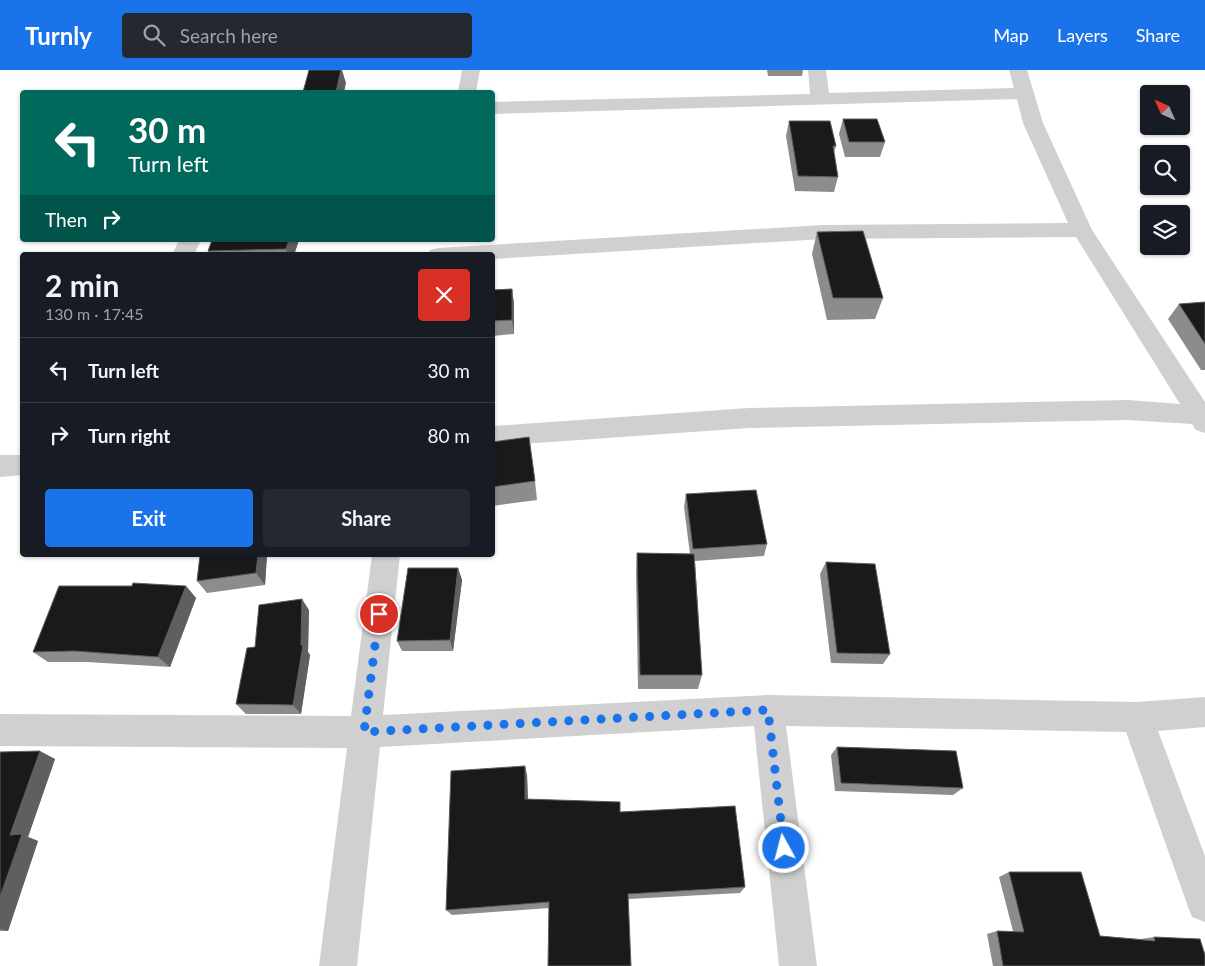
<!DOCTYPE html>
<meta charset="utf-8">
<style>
body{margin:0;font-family:Lato,sans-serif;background:#242831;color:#f1f3f6;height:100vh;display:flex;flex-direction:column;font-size:19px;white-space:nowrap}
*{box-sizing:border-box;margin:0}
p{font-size:16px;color:#9ea1a6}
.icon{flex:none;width:28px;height:28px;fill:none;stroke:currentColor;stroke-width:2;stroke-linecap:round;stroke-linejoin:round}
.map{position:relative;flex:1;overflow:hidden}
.details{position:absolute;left:20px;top:182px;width:475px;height:305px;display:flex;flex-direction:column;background:#171b24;border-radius:5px;box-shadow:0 1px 4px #0004}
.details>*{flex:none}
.guide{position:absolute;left:20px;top:20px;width:475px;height:152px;border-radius:5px;box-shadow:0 1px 4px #0004;background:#00695c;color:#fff;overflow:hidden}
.needle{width:32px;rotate:315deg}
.fabs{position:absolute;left:1140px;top:15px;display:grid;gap:10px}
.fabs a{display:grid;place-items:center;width:50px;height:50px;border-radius:5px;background:#171b24;box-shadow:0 1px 4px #0004;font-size:25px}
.pin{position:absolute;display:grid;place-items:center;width:42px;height:42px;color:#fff;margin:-21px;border:2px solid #fff;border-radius:50%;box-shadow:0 1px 5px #0007}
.me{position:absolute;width:55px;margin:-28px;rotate:353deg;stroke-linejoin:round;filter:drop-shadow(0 0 4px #0008)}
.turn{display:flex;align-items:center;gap:18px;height:105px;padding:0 25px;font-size:22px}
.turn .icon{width:65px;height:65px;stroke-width:2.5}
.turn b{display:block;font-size:35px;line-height:42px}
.then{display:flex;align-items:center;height:48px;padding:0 25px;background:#0003;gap:10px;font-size:19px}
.round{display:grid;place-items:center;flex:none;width:52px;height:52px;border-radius:5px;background:#242831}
.head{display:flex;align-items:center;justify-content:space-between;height:85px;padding:0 25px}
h1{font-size:30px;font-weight:700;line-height:38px}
.primary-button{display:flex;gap:10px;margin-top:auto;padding:10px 25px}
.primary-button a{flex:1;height:58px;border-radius:5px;background:#1a73e8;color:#fff;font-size:20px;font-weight:700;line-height:58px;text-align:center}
.primary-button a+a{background:#242831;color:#f1f3f6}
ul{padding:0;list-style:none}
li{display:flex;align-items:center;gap:15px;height:65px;padding:0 25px;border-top:1px solid #363941}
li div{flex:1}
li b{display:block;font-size:19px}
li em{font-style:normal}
header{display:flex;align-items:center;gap:30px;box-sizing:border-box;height:70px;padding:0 25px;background:#1a73e8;color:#fff}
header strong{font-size:24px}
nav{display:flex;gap:28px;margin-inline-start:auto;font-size:18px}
.search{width:350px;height:45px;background:#242831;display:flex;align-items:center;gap:12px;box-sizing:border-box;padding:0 18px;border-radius:5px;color:#9ea1a6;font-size:19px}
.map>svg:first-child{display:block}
</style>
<header>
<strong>Turnly</strong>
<div class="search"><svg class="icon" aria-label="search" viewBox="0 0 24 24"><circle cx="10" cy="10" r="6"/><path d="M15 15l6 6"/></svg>Search here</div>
<nav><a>Map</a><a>Layers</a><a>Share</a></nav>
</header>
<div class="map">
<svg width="1205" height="896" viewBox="0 0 1205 896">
<rect width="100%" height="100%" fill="#fff"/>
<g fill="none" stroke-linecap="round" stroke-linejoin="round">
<g fill="#d0d0d0" fill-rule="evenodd">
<path d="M462,0H480L476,22H458Z"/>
<path d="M808,0H826L829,23L1014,18L1009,0H1027L1043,53L1092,160L1205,332V363L1196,360L1192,354L1128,350L749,358L492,376V356L749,338L1128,330L1180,334L1076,167L824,169L492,189V185H427L430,180L438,178L824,155L1068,153L1023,53L1017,29L492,44V32L810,24Z"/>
<path d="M179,170H201L194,185H172Z"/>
<path d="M0,385H22V405L0,407Z"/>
<path d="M372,485H400L383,645L768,625L1137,632L1205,627V657L1158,661L1205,786V852L1192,847L1187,834L1126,662L786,656L817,896H779L754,656L380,677L357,896H319L347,678L0,676V644L351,646Z"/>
</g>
</g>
<g fill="#8c8c8c">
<path d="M767,0H803L802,6H768Z"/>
<path d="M843,49L885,72L880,87H845L839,64Z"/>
<path d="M789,51L836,76L834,83L838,107L834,122L795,121L786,66Z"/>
<path d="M817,162L883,228L875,249L827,250L812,184Z"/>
<path d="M299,170L294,185H210L208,181Z"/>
<path d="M512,219L514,234V264L492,266V220Z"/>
<path d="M1205,232V300H1201L1168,249L1179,234Z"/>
<path d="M492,372L535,411L537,430L492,436Z"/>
<path d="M686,424L767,474L764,486L695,491L702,605L698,619H638L636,501L637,483L690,484L684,437Z"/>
<path d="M200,485H267L265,515L207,523L197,511Z"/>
<path d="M826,492L890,584L883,594L831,593L820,504Z"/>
<path d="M458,498L462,510L453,581H402L397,571Z"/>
<path d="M186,516L196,528L170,597L87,592H48L33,582Z"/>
<path d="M309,540L308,582L310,585L301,644H246L236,634L255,577Z"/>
<path d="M837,677L963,718L953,725L835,721L831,685Z"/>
<path d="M0,682L55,689L28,767L38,771L8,861H0Z"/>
<path d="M527,705L528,729L620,742L745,817L740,823L629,829L549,838L452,845L446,840Z"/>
<path d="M1009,802L1100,866L1141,869L1154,867L1205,896H993L987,864L997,861H1013L999,807Z"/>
</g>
<g fill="#5f5f5f">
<path d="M341,0H342L346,13L344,22H336Z"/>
<path d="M289,170H299L294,185H288L286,179Z"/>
<path d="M512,219L514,234V264L512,250Z"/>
<path d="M258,485H267L265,515L256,503Z"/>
<path d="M458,498L462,510L453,581L450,570Z"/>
<path d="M186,516L196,528L170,597L158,587Z"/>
<path d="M302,529L309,540L308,582L310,585L301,644L293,635Z"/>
<path d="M40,681L55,689L28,767L38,771L8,861L0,859V827L10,765Z"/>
<path d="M525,696L527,705L528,737L525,729Z"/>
</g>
<g fill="#1a1a1a" stroke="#5f5f5f">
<path d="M309,0H341L336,22H303Z"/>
<path d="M843,49H877L885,72H849Z"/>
<path d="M789,51H830L836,76H833L838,107L798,106Z"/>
<path d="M863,161L883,228H833L817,162Z"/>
<path d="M212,170H289L286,179L208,181Z"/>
<path d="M512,219V250L492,251V220Z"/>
<path d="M1205,232V274L1179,234Z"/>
<path d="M529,367L535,411L492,417V372Z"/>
<path d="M756,420L767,474L693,479L686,424Z"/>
<path d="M637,483L694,484L702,605H640Z"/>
<path d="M200,485H258L256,503L197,511Z"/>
<path d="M826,492L875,494L890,584L837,583Z"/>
<path d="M408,498H458L450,570L397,571Z"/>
<path d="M133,513L186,516L158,587L74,581L33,582L59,516H132Z"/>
<path d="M302,529L301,575H303L293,635L236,634L247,578L255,577L259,535Z"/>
<path d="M837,677L956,681L963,718L841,713Z"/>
<path d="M40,681L10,765L22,764L0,827V682Z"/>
<path d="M525,696V729L620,732V742L735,736L745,817L628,824L631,896H548L549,832L446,840L451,701Z"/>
<path d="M1009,802H1081L1100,866L1155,871L1154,867L1200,869L1205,885V896H1003L997,861L1024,862Z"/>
</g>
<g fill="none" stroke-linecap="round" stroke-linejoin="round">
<path stroke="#1a73e8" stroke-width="9" stroke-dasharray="0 16.2" d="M379,544L364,662L768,640L784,778"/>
</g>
</svg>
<div class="fabs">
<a><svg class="needle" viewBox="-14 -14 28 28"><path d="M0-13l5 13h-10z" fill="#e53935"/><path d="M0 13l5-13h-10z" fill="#9ea1a6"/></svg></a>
<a><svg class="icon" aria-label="search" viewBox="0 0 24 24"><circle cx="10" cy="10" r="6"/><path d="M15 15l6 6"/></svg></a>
<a><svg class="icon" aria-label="layers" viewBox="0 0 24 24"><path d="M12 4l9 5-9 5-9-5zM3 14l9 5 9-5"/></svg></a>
</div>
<div class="pin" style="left:379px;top:544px;background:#d93025"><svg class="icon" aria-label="arrive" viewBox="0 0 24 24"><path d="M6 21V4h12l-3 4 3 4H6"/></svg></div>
<svg class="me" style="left:784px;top:778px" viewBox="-20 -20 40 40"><circle r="17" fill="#1a73e8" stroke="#fff" stroke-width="3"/><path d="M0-11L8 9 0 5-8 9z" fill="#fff"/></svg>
<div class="guide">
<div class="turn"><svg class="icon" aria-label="left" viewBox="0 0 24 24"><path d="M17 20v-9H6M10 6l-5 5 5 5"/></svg><div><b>30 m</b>Turn left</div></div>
<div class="then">Then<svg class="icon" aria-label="right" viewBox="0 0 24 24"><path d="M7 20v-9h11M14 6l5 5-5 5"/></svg></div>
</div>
<section class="details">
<div class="head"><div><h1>2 min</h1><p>130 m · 17:45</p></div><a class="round" style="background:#d93025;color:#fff"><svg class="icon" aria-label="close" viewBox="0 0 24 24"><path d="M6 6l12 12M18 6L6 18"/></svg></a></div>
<ul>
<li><svg class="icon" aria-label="left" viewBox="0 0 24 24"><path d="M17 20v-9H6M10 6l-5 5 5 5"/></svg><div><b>Turn left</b></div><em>30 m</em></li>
<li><svg class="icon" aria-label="right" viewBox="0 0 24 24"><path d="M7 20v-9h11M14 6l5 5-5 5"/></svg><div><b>Turn right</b></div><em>80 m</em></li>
</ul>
<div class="primary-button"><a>Exit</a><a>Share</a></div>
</section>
</div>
